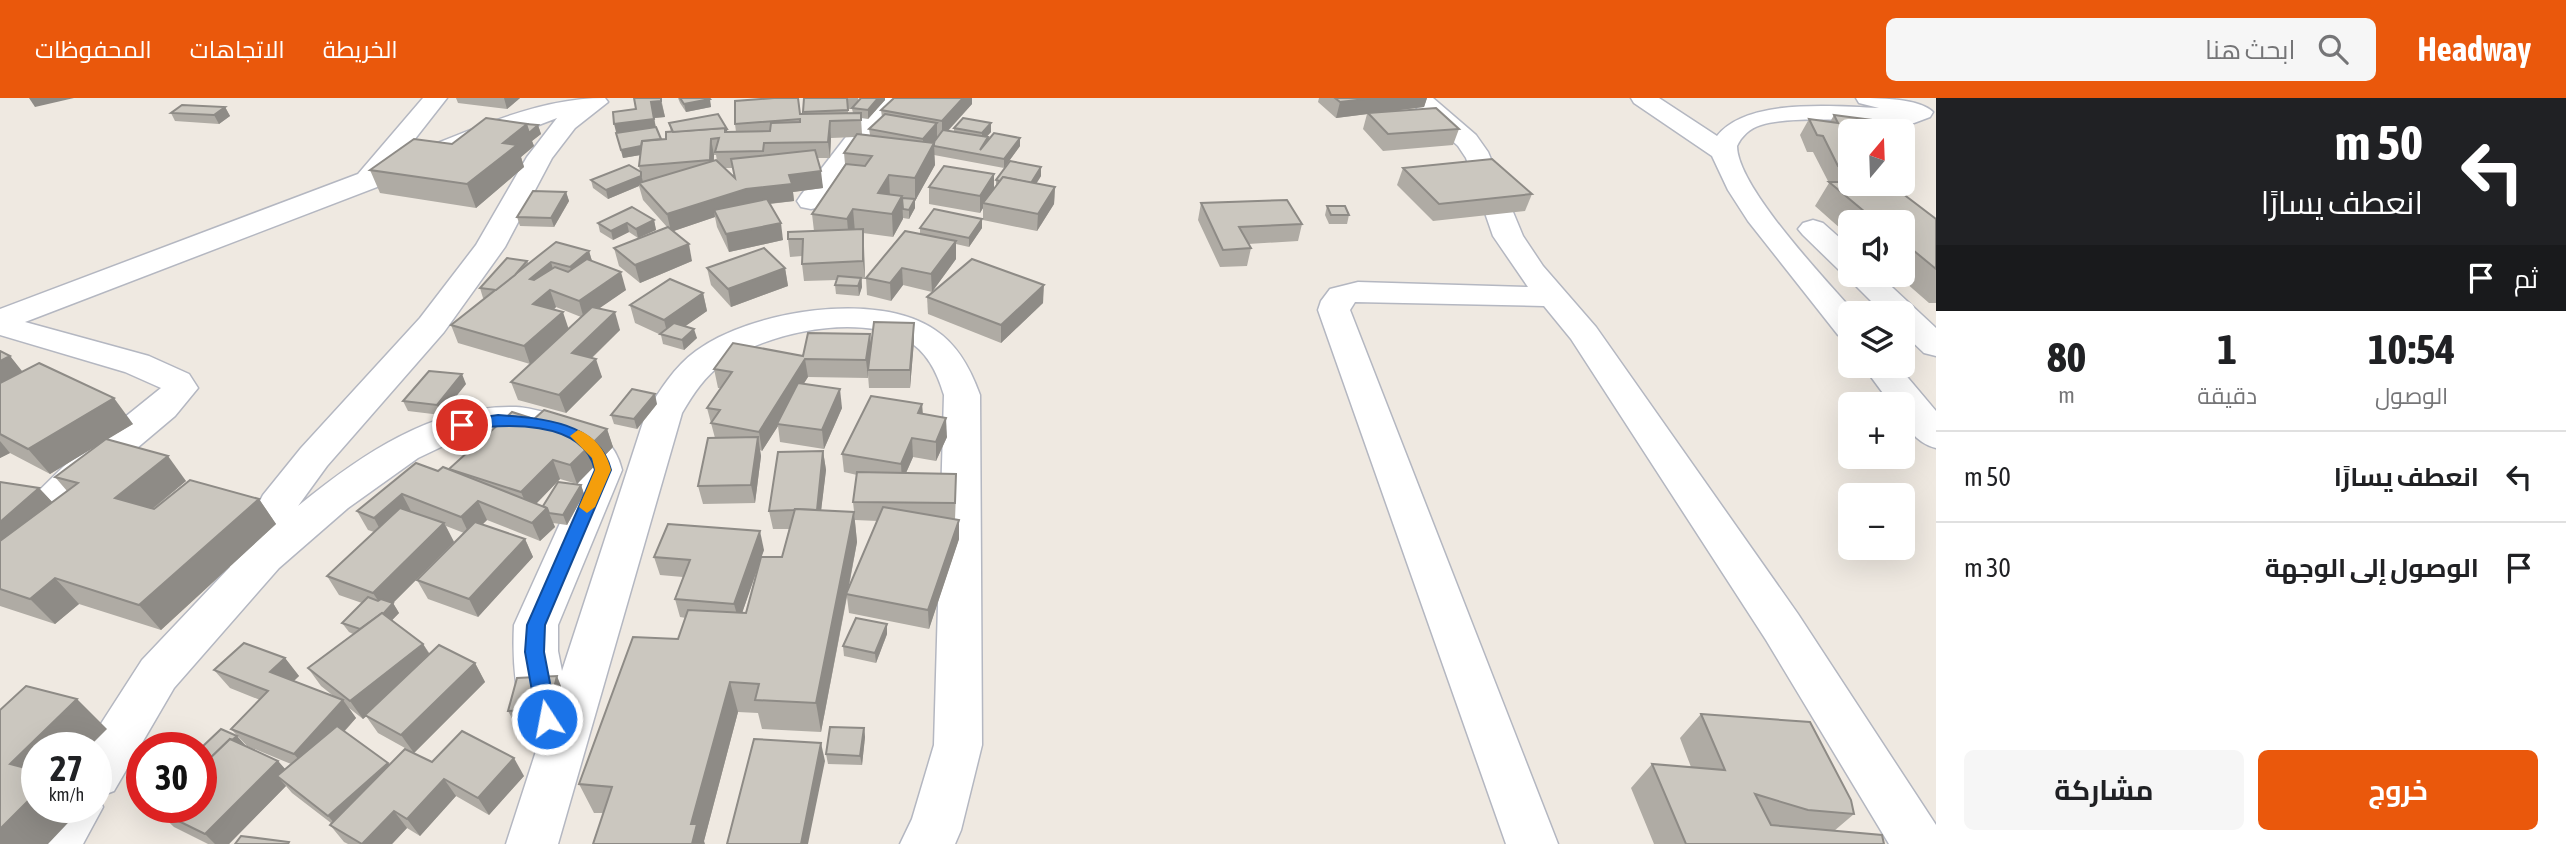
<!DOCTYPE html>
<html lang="ar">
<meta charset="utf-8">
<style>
body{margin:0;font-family:"Asap Condensed",Cairo,sans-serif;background:#f6f6f6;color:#202124;direction:rtl;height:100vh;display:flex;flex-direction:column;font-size:26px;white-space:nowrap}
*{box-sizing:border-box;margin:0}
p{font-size:23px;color:#757577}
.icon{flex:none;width:38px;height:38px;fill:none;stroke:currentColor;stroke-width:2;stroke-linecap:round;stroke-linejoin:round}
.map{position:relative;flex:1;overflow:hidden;direction:ltr}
.details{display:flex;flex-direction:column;background:#fff;width:630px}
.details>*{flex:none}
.hud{background:#202124;color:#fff;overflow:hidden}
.needle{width:46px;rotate:19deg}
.fabs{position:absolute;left:1838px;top:21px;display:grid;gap:14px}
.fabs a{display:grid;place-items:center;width:77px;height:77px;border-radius:10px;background:#fff;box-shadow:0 7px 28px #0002;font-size:35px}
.speed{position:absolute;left:21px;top:634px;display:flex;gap:14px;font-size:35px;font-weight:700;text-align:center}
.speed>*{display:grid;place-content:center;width:91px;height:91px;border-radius:50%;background:#fff;box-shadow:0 7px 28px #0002;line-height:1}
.speed small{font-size:18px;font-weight:400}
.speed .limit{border:10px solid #d22;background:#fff;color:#111}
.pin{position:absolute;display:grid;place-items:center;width:60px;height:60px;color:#fff;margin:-30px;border:4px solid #fff;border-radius:50%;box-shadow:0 2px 7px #0007}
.me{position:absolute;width:77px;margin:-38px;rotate:349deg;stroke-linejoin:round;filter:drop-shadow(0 0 5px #0008)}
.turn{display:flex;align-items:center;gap:24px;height:147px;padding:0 28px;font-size:32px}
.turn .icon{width:91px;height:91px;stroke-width:2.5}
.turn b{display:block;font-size:49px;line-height:60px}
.then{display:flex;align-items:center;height:66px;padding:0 28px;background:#0003;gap:14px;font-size:26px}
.eta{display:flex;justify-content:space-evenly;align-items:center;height:119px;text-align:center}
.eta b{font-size:42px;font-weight:700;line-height:49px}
.primary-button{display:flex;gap:14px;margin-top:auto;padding:14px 28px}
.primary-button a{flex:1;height:80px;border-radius:10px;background:#ea580c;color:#fff;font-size:28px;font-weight:700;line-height:80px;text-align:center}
.primary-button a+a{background:#f6f6f6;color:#202124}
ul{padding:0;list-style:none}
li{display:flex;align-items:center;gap:21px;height:91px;padding:0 28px;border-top:2px solid #e0e0e0}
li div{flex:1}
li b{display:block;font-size:26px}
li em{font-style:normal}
header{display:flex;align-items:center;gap:42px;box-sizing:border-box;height:98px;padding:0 35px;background:#ea580c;color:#fff}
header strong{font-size:33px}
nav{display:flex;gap:38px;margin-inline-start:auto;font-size:24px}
.search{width:490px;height:63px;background:#f6f6f6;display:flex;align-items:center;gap:18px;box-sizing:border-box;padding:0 24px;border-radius:10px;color:#757577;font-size:26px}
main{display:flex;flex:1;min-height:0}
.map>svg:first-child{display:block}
</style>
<header>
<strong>Headway</strong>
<div class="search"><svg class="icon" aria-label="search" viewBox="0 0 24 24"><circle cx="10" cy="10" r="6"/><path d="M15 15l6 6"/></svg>ابحث هنا</div>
<nav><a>الخريطة</a><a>الاتجاهات</a><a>المحفوظات</a></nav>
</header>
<main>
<section class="details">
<div class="hud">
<div class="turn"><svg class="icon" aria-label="left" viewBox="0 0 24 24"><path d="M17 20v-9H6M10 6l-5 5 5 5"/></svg><div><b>50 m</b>انعطف يسارًا</div></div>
<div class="then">ثم<svg class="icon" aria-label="arrive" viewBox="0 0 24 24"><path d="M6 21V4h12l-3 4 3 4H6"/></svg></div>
</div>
<div class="eta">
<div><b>10:54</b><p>الوصول</p></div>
<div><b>1</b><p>دقيقة</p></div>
<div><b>80</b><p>m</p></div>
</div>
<ul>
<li><svg class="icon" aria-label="left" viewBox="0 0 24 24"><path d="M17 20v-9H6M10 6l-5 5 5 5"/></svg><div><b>انعطف يسارًا</b></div><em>50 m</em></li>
<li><svg class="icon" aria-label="arrive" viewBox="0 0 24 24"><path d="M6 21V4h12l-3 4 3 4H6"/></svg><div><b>الوصول إلى الوجهة</b></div><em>30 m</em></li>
</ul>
<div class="primary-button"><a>خروج</a><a>مشاركة</a></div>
</section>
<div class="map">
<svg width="1936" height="746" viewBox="0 0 1936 746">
<rect width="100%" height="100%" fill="#efe9e1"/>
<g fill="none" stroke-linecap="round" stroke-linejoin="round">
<g stroke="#b4b7c1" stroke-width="3">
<g id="street">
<path d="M423,0H447L400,60C466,35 534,0 605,0L608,4L575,30L552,60L505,149L444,234L327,368L298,408C358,359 433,306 516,309C533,310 551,316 568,321C595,330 615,343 622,372L558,527V553L562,573L646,315C660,292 674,269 696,253C750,213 877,192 935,232C958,247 971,272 980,297L982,647L961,732L955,746H900L912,721L934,647L944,297C937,274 927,253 905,241C856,215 766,235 723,265C705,278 693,296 682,315L558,746H506L538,647L532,645C516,611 512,564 514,527L584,372L582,363L566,347L516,333L460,340L418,360L348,410L279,470L174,590L114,693L98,699L103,709L83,746H28L48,709H96V649H86L142,562L230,469L228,466L263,397L301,350L420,220L476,147L527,59L557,20L25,224L149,258L189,276L198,290L175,318L79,399L15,468L0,473V431L63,369L161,290L125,274L0,237V211L358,76Z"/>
<path d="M876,0H901L821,109L811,111L801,109L797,103L801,97Z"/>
<path d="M1406,0H1433L1476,37L1488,54L1523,138L1543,168L1596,229L1798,516L1936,727V746H1889L1766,542L1571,241L1544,208L1355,204L1350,212L1558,746H1506L1318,212L1321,203L1330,191L1358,184L1528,189L1493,138L1466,60L1458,48Z"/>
<path d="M1631,0H1659L1717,38C1747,0 1833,8 1879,10L1859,5L1856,0C1878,0 1919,0 1933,14L1930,19L1914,25C1873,25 1797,16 1761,27C1750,30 1741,39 1737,48C1737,89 1827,183 1855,215H1850V240L1838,237L1748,123L1728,92L1712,58L1634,5Z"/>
<path d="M1813,122L1823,125L1850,149V177H1879L1936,230V258L1924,255L1902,234V215H1883L1845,177L1847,174L1839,172L1803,137L1798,131L1803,125Z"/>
<path d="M1863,268H1898L1936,313V350C1916,345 1902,327 1902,306H1891Z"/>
</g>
</g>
<use href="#street" fill="#fff" fill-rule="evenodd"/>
</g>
<g fill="#afaba4" fill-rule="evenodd">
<path d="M456,0H520L507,11L458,5Z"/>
<path d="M661,0L665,19L654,20L656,29L661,41H666L671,34L669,25L727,34H736L735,26L800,11V16H804V0H858V3L885,2L868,21L861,20L862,36L870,37L869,31L882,19L881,12L972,6L948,33L954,34V30L991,25V34L986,39H988V43L1020,48L1004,70L934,57L935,67L915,103V110L909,121L903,120L893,139L863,135L865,181H862V189L859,198L836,196L835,187L837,182L804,183L802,166V158L790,159L788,141L814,133L812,116L845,66L844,55L855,39L831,40L830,60H817L823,90L793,94L794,103L770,106L783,142L729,154L717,129L715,119L673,133L692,163L640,185L619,168L614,150L667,129L643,102L639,88L608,101L593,90L591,82L640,74L639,68L640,57L623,60L616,35ZM848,11H852L853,15H848ZM714,57H716L717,63H714ZM724,70H733L735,80Z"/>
<path d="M678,0H709L711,9L686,14L680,5Z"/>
<path d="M1319,0H1427L1424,9L1392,13L1459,31L1453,47L1383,53L1363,31L1367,16L1336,20L1318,4Z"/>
<path d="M225,9L230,18L219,26L175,23L171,15Z"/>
<path d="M1834,17L1850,33V86H1898L1895,90L1936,121V205H1929L1897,177H1902V124H1850V139L1815,108L1829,85L1813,54H1807L1800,37L1809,21L1830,24Z"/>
<path d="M538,27L541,36L532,43L534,48L521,59L524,69L476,110L380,95L370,72L452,46Z"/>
<path d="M1041,69V78L1036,86L1055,89L1054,106L1037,133L983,122V110L980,115L929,106V89L994,76V91L996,88V82Z"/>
<path d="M1403,70L1532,96L1525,113L1433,123L1397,87Z"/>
<path d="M566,94L569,103L554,129L520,128L517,119Z"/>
<path d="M1201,105L1302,126L1298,143L1248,146L1251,150L1247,168L1220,169L1198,122Z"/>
<path d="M1327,108L1349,117L1347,126H1329L1325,117Z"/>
<path d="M654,122L656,132L638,140L629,134L613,142L600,134L598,125Z"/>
<path d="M920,130H982L969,149L956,146V161L932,194L903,187L891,203L867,197L866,180L920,136Z"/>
<path d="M589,153L592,163L626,192L599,210L620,232L592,260L602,279L566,315L518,302L511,284L530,266L458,245L451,227L485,200H483L480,190L527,163L529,166ZM556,209L581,219L568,231L554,212Z"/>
<path d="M707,170H785L788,188L731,209L711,187Z"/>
<path d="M703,195L707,213L685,228L697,240L684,252L663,246L661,237L635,225L630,207Z"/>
<path d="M927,199L1043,205L1001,245L928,216Z"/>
<path d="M914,225V243L910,290H869L868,277V280L808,279L803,286L842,310L824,351L780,344L778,328L762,353L760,352L761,358L755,405L703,406L698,388L715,340L707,310L721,290H718L714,271L871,247Z"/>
<path d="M0,253L10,258L22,274L133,326L107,341L186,383L153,411L259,401L276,426L161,532L79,506L55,526L0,508V384L39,390L52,404L67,393L55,379L99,346L50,376L10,355L0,360Z"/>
<path d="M466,286L441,317L408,313L403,303Z"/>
<path d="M657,306L637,331L614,326L611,317Z"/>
<path d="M922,306L923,316L947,339L936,363L913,359L906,375L956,395L955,422L959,441L929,531L849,515L847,499L821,634L762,631L758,615L738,614L704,743L603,715H594L579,686L678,541L686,520L680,519L675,501L683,479L660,477L654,459L764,452L761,459H782L789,431H773L769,413L823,353L826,372L821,412L854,414L857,444L848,494L878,423L855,422L853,404L857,377L844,374L842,356ZM760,463L746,515H742Z"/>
<path d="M534,321L607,331L613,349L577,386L560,381L536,406L543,408L581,387L584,396L567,427L553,425L555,429L540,443L487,422L482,427L525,441L533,459L478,519L428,501L417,482L464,435L446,428L454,444L393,505L399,515L392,522L423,546L430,556L475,565L485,584L414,655L378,635L366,618L363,621L349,610L356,620L344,634L390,667L432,664L524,678L489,717L456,698L420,738L407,730L392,746H348L344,744L330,727L331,725L292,695L286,688L229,746H208L174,729L156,712L237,638L245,647L244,648L278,663L285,671L291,666L247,648L231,631L260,602L230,590L214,572L285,560L299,578L293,583L336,600L321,588L308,570L353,536L349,534L342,525L362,505L339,497L327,478L374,434L368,432L357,413L438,373L450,372L449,371Z"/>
<path d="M887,536L876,565L844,558L843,548Z"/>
<path d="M561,588L553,620L513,622L508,613Z"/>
<path d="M1701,616L1854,716L1834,733L1884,746H1654L1631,690L1652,666L1691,669L1680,640Z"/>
<path d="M864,630L865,639L862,667L828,666L826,656Z"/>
</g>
<g fill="#8e8b86">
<path d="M29,0H74L35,9Z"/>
<path d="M504,0H520L507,11Z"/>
<path d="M878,0H885V2L868,21V12Z"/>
<path d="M963,0H972V6L942,39V23Z"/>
<path d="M1374,0H1427L1424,9L1336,20L1340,4Z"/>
<path d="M710,1L711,9L686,14L684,6Z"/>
<path d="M661,3L665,19L654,20L657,37L618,42L614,26L651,4Z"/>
<path d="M225,9L230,18L219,26L214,17Z"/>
<path d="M830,23L831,40L830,60L828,44Z"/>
<path d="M937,25V41L934,45L935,67L915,103V80L923,57V41Z"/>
<path d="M991,25V34L982,44V35Z"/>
<path d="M527,26L538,27L541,36L532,43L534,48L521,59L524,69L476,110L467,86L503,45Z"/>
<path d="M727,31L728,39L711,41L714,57L713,79L710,62L678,48Z"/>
<path d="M1020,40V48L1004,70V61Z"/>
<path d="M662,45L664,53L623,60L621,52Z"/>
<path d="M1041,69V78L1029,97V89Z"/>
<path d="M821,73L823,90L793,94L794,103L714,112L715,119L671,134L667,116L789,77Z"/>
<path d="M641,76L643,84L639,85V88L608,101L606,92Z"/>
<path d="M994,76V93L983,105V110L980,115V98Z"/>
<path d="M889,77L890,100L878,95Z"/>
<path d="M1055,89L1054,106L1037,133L1038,116Z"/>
<path d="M566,94L569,103L554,129L551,120Z"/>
<path d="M902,98L903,121L893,139L892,116Z"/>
<path d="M915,101V110L909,121V112Z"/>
<path d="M853,111L855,134L849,144L847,121Z"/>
<path d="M982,121V130L969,149V140Z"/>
<path d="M654,122L656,132L638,140L636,131Z"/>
<path d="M627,125L629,134L613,142L611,133Z"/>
<path d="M781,125L783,142L729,154L726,136Z"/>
<path d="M863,131L864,148L865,181L863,163Z"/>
<path d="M956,143V161L932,194L931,176Z"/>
<path d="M689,146L692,163L640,185L635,167Z"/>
<path d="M589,153L594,170L575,186L570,169Z"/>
<path d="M551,164L556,182L536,199L530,181Z"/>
<path d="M785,170L788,188L731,209L728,191Z"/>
<path d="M902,170L903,187L891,203L890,185Z"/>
<path d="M621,174L626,192L584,221L579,203Z"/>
<path d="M861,180L862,189L859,198L858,188Z"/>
<path d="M1044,187L1043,205L1001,245V227Z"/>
<path d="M550,192L556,209L539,224L533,206Z"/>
<path d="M703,195L707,213L670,239L668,238L664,222Z"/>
<path d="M563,214L569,232L530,266L524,248Z"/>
<path d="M615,214L620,232L578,273L572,255Z"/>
<path d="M914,225V243L910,290V272Z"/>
<path d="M694,231L697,240L684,252L682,242Z"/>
<path d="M870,236L872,254L868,272V280L866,262Z"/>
<path d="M10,258L30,283L0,299V263Z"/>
<path d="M596,261L602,279L566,315L559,297Z"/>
<path d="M805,261L808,279L779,326H777L778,328L762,353L759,334Z"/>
<path d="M462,276L466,286L441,317L437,307Z"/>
<path d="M840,291L842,310L824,351L822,332Z"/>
<path d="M655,296L657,306L637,331L634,321Z"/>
<path d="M114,300L133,326L50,376L28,351Z"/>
<path d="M922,306L923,325L918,315Z"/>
<path d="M946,320L947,339L936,363V344Z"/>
<path d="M607,331L613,349L577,386L570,367Z"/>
<path d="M758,339L761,358L755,405L751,387Z"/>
<path d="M912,340L913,359L902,384L901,366Z"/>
<path d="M0,343L10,355L0,360Z"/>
<path d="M823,353L826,372L819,430L817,412Z"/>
<path d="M168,358L186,383L135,425L115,400Z"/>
<path d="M553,362L560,381L529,413L521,394Z"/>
<path d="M581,387L584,396L567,427L563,417Z"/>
<path d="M39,390L56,408L0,458V424Z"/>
<path d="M402,396L412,415L384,439L374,420Z"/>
<path d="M259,401L276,426L161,532L139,507Z"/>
<path d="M478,403L487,422L470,438L461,419Z"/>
<path d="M547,410L555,429L540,443L532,425Z"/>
<path d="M854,414L857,444L821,634L816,605Z"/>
<path d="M959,422V441L929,531L928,512Z"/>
<path d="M444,425L454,444L385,513L373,495Z"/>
<path d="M760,433L764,452L739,524L734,506Z"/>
<path d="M525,441L533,459L478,519L469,501Z"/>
<path d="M55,480L79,506L55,526L30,501Z"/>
<path d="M393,505L399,515L372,543L366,533Z"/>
<path d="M887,526V536L876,565L875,555Z"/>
<path d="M423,546L434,564L363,621L350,603Z"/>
<path d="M285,560L299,578L284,593L270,574Z"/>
<path d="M475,565L485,584L414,655L401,637Z"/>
<path d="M557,578L561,588L553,620L549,611Z"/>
<path d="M730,584L738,614L704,743L705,746H692L691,726Z"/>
<path d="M77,601L107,631L89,649H37V688L10,666Z"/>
<path d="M343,602L356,620L308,673L294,656Z"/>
<path d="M864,630L865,639L862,667L860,658Z"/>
<path d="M237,638L245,647L206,686L201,672Z"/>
<path d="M821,645L825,663L808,746H801Z"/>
<path d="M514,660L524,678L489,717L478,700Z"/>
<path d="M278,663L293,680L277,678L286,688L229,746H215L205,736Z"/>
<path d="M388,665L401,682L343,735L328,718Z"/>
<path d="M444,681L456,698L420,738L407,721Z"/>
<path d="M37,694V709H83L48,746H0V731Z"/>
<path d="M394,713L407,730L392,746H362Z"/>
</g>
<g fill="#cbc7bf" stroke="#8e8b86" stroke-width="2">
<path d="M634,0H661V3L651,4L654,21L614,26L613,14L636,11Z"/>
<path d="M680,0H709L710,1L684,6Z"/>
<path d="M774,0H798L800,16L861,15V22L830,23L828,44L764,45L763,53L715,54L719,40L711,41L710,62L639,68L642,43L666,41V34L725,30V34L770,33L771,25L800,24V21L735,26V3Z"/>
<path d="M804,0H847L848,12L803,14Z"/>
<path d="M861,0H878L868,12L852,10Z"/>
<path d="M894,0H963L942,23L881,12Z"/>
<path d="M1335,0H1374L1340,4Z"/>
<path d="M182,7L225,9L214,17L171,15Z"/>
<path d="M1436,10L1459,31L1388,36L1368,15Z"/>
<path d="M718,16L727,31H725V30L673,34L669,25Z"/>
<path d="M885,16L937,25L923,41L869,31Z"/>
<path d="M1834,17L1872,22L1878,33H1850V69L1838,68L1823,38L1817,37L1809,21L1838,25Z"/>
<path d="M486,20L527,26L503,45L517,47L467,86L370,72L414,41L452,46Z"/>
<path d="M963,20L991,25L982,35L954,30Z"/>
<path d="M526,26L538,27L529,35Z"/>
<path d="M656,29L661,41L642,43L641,48L621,52L616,35Z"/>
<path d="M943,32L988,39L980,52L994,35L1020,40L1004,61L934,48V44Z"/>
<path d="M857,36L934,45L915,80L889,77L878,95L902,98L892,116L853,111L847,121L812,116L846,66L865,68L872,58L844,55Z"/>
<path d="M815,52L821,73L789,77L792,86L746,91L667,116L639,85L716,62L735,80L731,61Z"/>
<path d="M1492,61L1532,96L1439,106L1403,70Z"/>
<path d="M1010,63L1041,69L1031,85L1003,79L1000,83L996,82Z"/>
<path d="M629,67L641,74V78L606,92L591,82Z"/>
<path d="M944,68L994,76L980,98L929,89Z"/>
<path d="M1003,79L1055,89L1038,116L983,105Z"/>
<path d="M1829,84H1850V86H1890L1936,121V171L1902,143V124H1877Z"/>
<path d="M533,93L566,94L551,120L517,119Z"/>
<path d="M902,100L915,101L909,112L903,111Z"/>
<path d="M767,101L781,125L726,136L714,112Z"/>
<path d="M1287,102L1302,126L1239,129L1251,150L1223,152L1201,105Z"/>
<path d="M1327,108H1345L1349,117H1331Z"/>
<path d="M632,109L654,122L636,131L627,125L611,133L598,125Z"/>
<path d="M934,111L982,121L969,140L920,130Z"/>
<path d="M668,129L689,146L635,167L614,150Z"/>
<path d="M863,131V163L802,166L803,141H788V134Z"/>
<path d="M905,133L956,143L931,176L902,170L890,185L866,180Z"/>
<path d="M556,144L589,153L570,169L551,164L530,181L534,182L555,169L568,174L587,161L621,174L579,203L550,192L533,206L563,214L524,248L451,227Z"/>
<path d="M764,150L785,170L728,191L707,170Z"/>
<path d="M507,160L527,163L515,177L496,192L480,190Z"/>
<path d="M972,161L1044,187L1001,227L927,199Z"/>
<path d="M838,178L861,180L858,188L835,187Z"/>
<path d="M670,181L703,195L664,222L630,207Z"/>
<path d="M592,209L615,214L572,255L596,261L559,297L511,284Z"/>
<path d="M874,224L914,225L910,272H868Z"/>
<path d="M674,225L694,231L682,242L660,236Z"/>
<path d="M808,235L870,236L866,262L805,261L759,334L711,325L720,312L707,310L732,274L714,271L733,245L803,258Z"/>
<path d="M0,253L10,258L0,263Z"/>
<path d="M39,265L114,300L28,351L0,336V285Z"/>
<path d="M429,273L462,276L437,307L403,303Z"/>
<path d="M798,285L840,291L822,332L777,326Z"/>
<path d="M632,291L655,296L634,321L611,317Z"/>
<path d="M871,298L922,306L918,315L946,320L936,344L912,340L901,366L842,356Z"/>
<path d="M544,312L607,331L570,367L553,362L521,394L449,371L512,314L534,321Z"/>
<path d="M758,339L751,387L698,388L708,340Z"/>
<path d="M106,341L168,358L115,400L154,411L190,382L259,401L139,507L55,480L30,501L0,491V443L78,385L55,379Z"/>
<path d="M823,353L817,412L795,411L794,412L769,413L778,354Z"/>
<path d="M416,365L438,373L443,369L547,410L532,425L478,403L461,419L402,396L374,420L357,413Z"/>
<path d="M857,374L956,376L955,405L853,404Z"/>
<path d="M0,384L39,390L0,424Z"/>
<path d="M558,384L581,387L563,417L549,415L547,410L543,408Z"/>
<path d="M883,409L959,422L928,512L846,496Z"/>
<path d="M400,410L444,425L373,495L327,478Z"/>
<path d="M795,411L854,414L816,605L755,602L759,586L730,584L691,726H697L692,746H593L612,689L579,686L633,539L678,541L688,512L746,515L761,459H782Z"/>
<path d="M475,424L525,441L469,501L417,482Z"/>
<path d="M668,426L760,433L734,506L675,501L690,462L654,459Z"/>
<path d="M368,499L378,503L381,501L393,505L383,516L382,515L360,531L342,525Z"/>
<path d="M382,515L423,546L350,603L308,570Z"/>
<path d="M856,520L887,526L875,555L843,548Z"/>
<path d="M244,545L285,560L270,574L343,602L294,656L231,631L268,593L214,572Z"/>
<path d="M439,547L475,565L401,637L365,617Z"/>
<path d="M557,578L549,611L508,613L517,580Z"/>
<path d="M26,588L77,601L10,666L37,673V694L0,731V612Z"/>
<path d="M1701,616L1810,624L1851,702L1854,716L1808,712L1755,696L1771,727L1882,737L1884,746H1686L1652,666L1725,672Z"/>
<path d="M337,628L388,665L328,718L277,678Z"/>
<path d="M830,629L864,630L860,658L826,656Z"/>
<path d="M221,631L237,638L232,642L230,641L201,669V650Z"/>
<path d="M462,633L514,660L478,700L444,681L407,721L394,713L362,746L330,727L405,651L432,664Z"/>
<path d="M230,641L278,663L205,736L156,712L160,709H201V669Z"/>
<path d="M754,641L821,645L801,746H727Z"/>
<path d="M241,738L289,744L288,746H235Z"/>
</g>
<path fill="#1a73e8" stroke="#114b97" stroke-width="2" d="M498,317C541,320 599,324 611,372L545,527L544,554L557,621L554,627L547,630L540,627L537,621L525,554L527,527L595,372C583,320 502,326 462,332L454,327L462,322Z"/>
<path fill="#f59e0b" d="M578,332C595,338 607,355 611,372L595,409L587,415L579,409L595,372L592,360L570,338Z"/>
</svg>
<div class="fabs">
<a><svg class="needle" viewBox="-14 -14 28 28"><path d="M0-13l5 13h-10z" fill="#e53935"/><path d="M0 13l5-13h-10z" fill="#757577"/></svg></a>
<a><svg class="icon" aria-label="sound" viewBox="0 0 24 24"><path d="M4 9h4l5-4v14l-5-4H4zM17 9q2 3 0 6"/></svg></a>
<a><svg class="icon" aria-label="layers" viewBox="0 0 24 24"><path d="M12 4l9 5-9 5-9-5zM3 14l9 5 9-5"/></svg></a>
<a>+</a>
<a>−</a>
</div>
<div class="speed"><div>27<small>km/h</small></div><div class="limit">30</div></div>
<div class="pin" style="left:462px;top:327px;background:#d93025"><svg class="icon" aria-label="arrive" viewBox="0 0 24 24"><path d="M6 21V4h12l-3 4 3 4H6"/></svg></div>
<svg class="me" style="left:547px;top:621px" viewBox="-20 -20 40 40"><circle r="17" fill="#1a73e8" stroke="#fff" stroke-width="3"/><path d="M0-11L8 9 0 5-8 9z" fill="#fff"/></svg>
</div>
</main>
